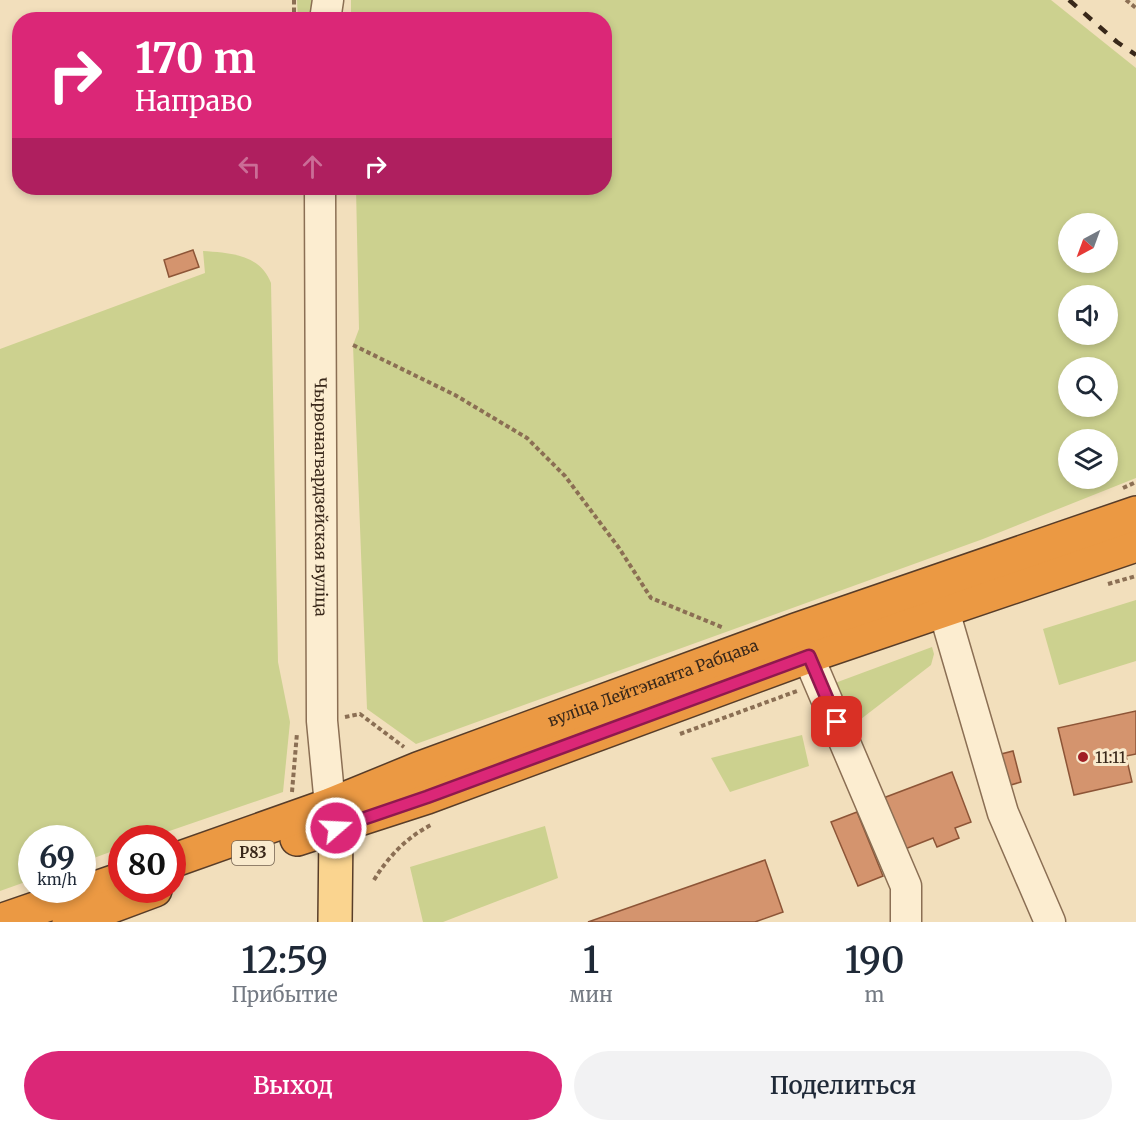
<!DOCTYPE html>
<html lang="ru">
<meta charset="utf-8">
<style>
body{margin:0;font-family:Merriweather,serif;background:#f2f2f3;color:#1f2937;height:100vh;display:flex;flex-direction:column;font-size:22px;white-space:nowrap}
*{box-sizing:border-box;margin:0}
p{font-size:20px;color:#747a83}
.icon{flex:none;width:33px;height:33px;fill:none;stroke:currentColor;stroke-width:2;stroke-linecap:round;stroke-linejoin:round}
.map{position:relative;height:922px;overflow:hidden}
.side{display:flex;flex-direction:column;background:#fff;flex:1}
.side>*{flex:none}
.guide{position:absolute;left:12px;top:12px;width:600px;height:183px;border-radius:24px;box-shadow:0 3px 9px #0003;background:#db2777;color:#fff;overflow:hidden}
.needle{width:39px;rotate:221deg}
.buttons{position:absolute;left:1058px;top:213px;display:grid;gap:12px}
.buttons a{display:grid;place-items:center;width:60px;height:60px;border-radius:50%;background:#fff;box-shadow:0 3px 9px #0003;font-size:30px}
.speed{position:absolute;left:18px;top:825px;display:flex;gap:12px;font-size:30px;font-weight:700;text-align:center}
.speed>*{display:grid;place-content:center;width:78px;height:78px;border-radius:50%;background:#fff;box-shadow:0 3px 9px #0003;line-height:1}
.speed small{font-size:15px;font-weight:400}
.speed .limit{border:9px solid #d22;background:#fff;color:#111}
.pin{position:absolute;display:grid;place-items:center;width:51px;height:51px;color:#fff;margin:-26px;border-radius:12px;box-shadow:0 3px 9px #0006}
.me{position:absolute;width:66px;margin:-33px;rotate:71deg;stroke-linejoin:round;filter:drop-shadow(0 0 4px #0008)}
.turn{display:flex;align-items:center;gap:21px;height:126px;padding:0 24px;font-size:27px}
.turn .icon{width:78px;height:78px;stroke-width:2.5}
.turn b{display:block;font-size:42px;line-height:51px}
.lanes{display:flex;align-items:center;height:57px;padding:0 24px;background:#0003;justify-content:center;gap:30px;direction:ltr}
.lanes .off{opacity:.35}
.eta{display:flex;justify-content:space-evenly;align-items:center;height:102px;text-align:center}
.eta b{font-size:36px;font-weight:600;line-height:42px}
.cta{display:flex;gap:12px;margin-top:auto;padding:12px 24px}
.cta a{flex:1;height:69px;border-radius:36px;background:#db2777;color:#fff;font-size:24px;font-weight:600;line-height:69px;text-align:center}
.cta a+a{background:#f2f2f3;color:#1f2937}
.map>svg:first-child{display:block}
</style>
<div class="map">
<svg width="1136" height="922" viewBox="0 0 1136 922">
<rect width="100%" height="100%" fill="#f2dfbc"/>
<g fill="#ccd18f" fill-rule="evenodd">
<path d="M297,0H312L309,19H298Z"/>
<path d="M351,0H1051L1136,68V478L983,539L416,744L367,709L353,345L359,329L356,188H604V20L351,19ZM1068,224H1107V262H1068ZM1068,296H1107V334H1068ZM1068,368H1107V406H1068ZM1068,440H1107V478H1068Z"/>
<path d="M203,251C230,253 260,254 271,283L278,662L290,722L283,792L149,838H122L121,848L83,862L82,838H32L31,880L0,891V349L205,273Z"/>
<path d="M1136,600V661L1059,685L1043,629Z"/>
<path d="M932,647L934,654L931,665L861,719L857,720L848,714L835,683Z"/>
<path d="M802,735L809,766L730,792L711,758Z"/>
<path d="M545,826L558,878L443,922H423L410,867Z"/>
</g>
<g fill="#d4946e" stroke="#8d5537" stroke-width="1.5">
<path d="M193,250L199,267L169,277L164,260Z"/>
<path d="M1136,711V754L1126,756L1132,782L1074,795L1058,728Z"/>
<path d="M1013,751L1021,782L1001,788L974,761Z"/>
<path d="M952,772L971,822L955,828L959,838L937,847L933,838L905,849L878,800Z"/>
<path d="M857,812L883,876L858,886L831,822Z"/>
<path d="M765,860L783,912L755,922H588Z"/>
</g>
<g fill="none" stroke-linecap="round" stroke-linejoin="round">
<g stroke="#8b6f54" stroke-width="33">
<g id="minor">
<path d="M325,20L328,0"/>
<path id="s1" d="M320,188L322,721L330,805"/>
<path d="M937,587L1003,813L1050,922"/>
<path d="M799,635L906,886V922"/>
</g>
</g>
<g stroke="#583d29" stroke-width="36">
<path id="major" d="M330,805L336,828L335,922"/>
</g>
<g stroke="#583d29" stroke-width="36">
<g id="highway">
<path d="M297,839L427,797L809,656L1136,545"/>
<path id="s2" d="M172,861L330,805L418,769L796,630L1136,513"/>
<path d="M0,921L122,879"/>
<path d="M69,922L155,890"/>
</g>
</g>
<g stroke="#8b6f54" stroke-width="4" stroke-dasharray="4.5 3" stroke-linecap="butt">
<path d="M294,0V20"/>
<path d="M1126,0L1136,8"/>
<path d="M353,345L455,395L527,438L565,476L619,548L651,598L724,628"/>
<path d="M1123,488L1136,482"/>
<path d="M1108,584L1136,576"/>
<path d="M345,717L360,714L404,747"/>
<path d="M680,734L797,691"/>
<path d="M292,792L297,733"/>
<path d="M374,880C388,857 407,837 431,825"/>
</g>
<use href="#minor" stroke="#fcedd0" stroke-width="30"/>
<use href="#major" stroke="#fad48f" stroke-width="33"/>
<use href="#highway" stroke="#eb9943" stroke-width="33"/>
<path stroke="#39281a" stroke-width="4.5" stroke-dasharray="10 10" stroke-linecap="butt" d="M1069,0L1117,42L1136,55"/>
</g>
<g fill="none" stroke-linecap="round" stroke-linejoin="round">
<g stroke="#8e194d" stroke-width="15">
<path id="route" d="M336,828L427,797L809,656L837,722"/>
</g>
<use href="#route" stroke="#db2777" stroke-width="10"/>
</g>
<circle fill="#a01e25" stroke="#f9eacd" stroke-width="2" cx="1083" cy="757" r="6"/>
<g text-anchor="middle" stroke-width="6" stroke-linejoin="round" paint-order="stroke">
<rect fill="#f9eacd" stroke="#736250" stroke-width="1.5" x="232" y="841" width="42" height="24" rx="4.5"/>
<g font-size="15" font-weight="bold" fill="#39281a">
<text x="253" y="858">Р83</text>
</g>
<g font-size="16" fill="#39281a" stroke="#f9eacd">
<text dy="6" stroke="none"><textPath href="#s1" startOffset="309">Чырвонагвардзейская вуліца</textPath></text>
<text dy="6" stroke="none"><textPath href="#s2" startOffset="513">вуліца Лейтэнанта Рабцава</textPath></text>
</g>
<g font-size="16" fill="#39281a" stroke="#f9eacd" text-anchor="start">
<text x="1095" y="763">11:11</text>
</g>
</g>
</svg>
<div class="buttons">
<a><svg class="needle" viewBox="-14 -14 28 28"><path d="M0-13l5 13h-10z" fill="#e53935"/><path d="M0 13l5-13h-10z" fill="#747a83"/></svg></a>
<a><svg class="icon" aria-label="sound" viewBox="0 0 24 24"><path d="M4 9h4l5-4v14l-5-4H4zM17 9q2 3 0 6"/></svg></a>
<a><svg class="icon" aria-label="search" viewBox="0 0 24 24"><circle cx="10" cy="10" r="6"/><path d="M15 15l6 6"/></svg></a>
<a><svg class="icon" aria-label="layers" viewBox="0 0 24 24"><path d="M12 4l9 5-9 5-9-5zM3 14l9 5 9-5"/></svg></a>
</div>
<div class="speed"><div>69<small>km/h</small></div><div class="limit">80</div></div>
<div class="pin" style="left:837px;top:722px;background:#d93025"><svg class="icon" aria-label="arrive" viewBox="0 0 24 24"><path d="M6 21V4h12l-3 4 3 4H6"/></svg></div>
<svg class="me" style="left:336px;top:828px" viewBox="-20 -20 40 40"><circle r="17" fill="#db2777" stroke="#fff" stroke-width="3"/><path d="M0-11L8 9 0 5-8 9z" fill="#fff"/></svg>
<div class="guide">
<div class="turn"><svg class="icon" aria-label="right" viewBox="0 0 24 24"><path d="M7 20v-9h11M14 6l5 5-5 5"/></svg><div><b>170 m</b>Направо</div></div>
<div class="lanes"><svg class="icon off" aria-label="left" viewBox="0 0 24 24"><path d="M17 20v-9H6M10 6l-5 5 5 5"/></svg><svg class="icon off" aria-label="ahead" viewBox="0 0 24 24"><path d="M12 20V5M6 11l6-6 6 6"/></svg><svg class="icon" aria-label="right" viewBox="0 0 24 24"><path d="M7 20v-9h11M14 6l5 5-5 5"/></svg></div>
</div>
</div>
<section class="side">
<div class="eta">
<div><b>12:59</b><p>Прибытие</p></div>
<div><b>1</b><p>мин</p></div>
<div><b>190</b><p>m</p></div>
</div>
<div class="cta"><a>Выход</a><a>Поделиться</a></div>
</section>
